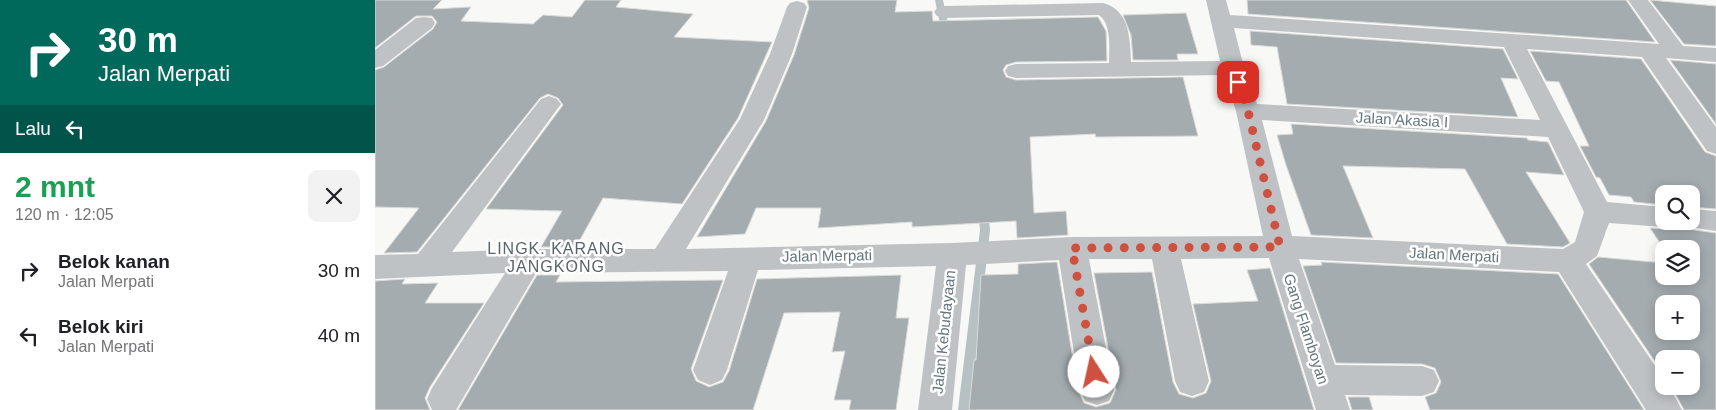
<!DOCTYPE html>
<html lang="id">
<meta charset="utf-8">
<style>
body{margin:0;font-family:Arial,sans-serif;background:#f2f2f2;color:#202124;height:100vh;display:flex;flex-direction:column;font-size:19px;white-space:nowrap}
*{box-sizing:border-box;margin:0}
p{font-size:16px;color:#757577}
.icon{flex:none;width:28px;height:28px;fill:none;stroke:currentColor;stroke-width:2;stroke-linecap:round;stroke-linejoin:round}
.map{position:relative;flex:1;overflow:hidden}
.side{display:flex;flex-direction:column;background:#fff;width:375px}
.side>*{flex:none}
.guide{background:#00695c;color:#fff;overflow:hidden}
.buttons{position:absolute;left:1280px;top:185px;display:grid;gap:10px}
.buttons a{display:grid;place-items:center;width:45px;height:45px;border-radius:10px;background:#fff;box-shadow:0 2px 12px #0003;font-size:25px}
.pin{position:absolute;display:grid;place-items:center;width:42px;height:42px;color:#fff;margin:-21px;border-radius:10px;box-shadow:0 2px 8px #0006}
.me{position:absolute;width:55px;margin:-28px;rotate:350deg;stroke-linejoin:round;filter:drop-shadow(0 0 4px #0008)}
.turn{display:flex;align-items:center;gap:18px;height:105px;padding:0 15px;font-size:22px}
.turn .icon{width:65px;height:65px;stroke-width:2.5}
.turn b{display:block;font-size:35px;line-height:42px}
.then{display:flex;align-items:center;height:48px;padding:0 15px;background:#0003;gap:10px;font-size:19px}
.round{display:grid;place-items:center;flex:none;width:52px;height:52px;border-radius:10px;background:#f2f2f2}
.head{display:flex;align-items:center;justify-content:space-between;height:85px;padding:0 15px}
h1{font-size:30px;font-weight:600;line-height:38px;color:#1e9e55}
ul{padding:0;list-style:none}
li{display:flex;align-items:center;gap:15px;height:65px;padding:0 15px}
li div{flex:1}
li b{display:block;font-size:19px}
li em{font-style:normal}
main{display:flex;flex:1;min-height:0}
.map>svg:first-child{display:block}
</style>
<main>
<section class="side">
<div class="guide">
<div class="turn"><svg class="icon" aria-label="right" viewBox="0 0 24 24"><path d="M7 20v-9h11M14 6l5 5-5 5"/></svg><div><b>30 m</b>Jalan Merpati</div></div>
<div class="then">Lalu<svg class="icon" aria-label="left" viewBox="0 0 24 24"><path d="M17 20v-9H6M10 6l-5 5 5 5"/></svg></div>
</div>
<div class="head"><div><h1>2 mnt</h1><p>120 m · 12:05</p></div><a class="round"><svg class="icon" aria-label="close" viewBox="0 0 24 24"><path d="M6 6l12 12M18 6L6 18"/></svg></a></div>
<ul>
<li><svg class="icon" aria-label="right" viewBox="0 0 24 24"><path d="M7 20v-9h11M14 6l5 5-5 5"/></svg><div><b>Belok kanan</b><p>Jalan Merpati</p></div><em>30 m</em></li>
<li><svg class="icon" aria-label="left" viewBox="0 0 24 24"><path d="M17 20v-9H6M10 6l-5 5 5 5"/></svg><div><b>Belok kiri</b><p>Jalan Merpati</p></div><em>40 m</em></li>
</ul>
</section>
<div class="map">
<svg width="1341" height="410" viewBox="0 0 1341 410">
<rect width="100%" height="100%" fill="#f8f8f6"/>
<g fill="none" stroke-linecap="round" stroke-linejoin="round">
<g fill="#b6c1c4" fill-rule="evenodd">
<path d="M560,0H568L575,33L574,35H568L567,33Z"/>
<path d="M608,207L613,211L615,230L595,410H583L605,230L603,211Z"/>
</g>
</g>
<g fill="#a4acb0" stroke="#dadad8" fill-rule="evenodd">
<path d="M0,0H67L58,9L96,7L86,21L158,24L168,15L197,17L210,0H246L241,7L318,14L299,37L397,42L363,118L307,204L228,198L201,247H166L187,211L111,209L188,105L183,98L173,94L165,98L42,252L9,253L44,208L0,207V70L9,67L58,29L62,22L57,16H41L0,48Z"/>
<path d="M432,0H522L520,12L557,11L558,21L723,17L731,31L732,61L641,62L631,65L628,70L631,77L641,80L808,77L823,136L721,137L720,134L655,137L659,213L691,211L693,235L642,238L641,221L537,227V222L443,228L446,208H381L370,234L322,237L391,121L419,55L434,8Z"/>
<path d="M872,0H1251L1280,42L873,14Z"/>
<path d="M1275,0L1341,6V46L1309,44Z"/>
<path d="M811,13L823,54H802L803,60H758L756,35L748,15Z"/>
<path d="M875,31L1128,49L1143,79L1126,78L1143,117L912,104L902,47L876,45Z"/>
<path d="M1155,51L1266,59L1330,152L1341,156V209L1316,207V194H1289V205L1259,202L1256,197L1234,195L1225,178L1221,177L1205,146H1214L1184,82L1171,81Z"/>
<path d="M1295,60L1341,64V124Z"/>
<path d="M916,124L1152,138L1153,140L1173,142L1189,175L1151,172L1195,243L1188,247L1132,244L1090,169L968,166L998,238L936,235L911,165L902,135L918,134Z"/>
<path d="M1302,223L1306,228L1341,233V410H1309L1296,386H1316V359H1289V375L1214,264L1223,257L1289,263V276H1316V249H1289L1275,228L1290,229ZM1289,304H1316V331H1289Z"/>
<path d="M682,262L703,390L709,403L721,407L735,403L741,390L719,273L777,272L798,382L804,394L818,398L831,393L836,381L818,304L883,301L872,270L895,268L939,410H594L599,360H601L606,275L643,274V264Z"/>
<path d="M946,262L1183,274L1269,410H1055L1050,397L1061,393L1066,382L1060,368L1047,364L961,363L928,266L947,265Z"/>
<path d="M162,275H185L181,282L348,280L316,369L321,381L334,387L348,382L354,371L382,279L526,275L521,318H534L521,410H474L476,400H459L470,351L457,352L465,312L409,313L378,410H83Z"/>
<path d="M30,279L27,284L63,283L50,303H109L55,387L50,398L55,410H0V281Z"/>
<path d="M973,397H994L998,410H977Z"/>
</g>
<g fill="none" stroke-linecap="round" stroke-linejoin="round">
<g fill="#bec2c5" fill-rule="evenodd">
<path d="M831,0H851L855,15L1284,44L1253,0H1273L1308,46L1341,48V62L1291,58L1341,127V154L1332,151L1267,57L1152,49L1232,202L1289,207V221H1301L1299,224L1289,227L1234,223L1222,256L1211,264L1289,379V386H1294L1307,410H1271L1184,272L924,259L960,365L1047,366L1059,370L1064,381L1059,392L1047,396L970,395L975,410H941L894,258L806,259L834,381L829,392L817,396L805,392L800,381L777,259H714L739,390L734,401L722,405L710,401L705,390L684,260L591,265L577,410H543L561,266L383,270L352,370L347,380L335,385L323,380L318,370L353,271L161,273L81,410H57L52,399L57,388L130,273L0,279V255L43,254L166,99L174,96L182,99L186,104L77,252L153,249H280L365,119L395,54L412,7L415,3L422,1L429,3L432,7L417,54L389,120L311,249L577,243L697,237L888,236L861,111L849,75L641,78L633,76L630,71L633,66L641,64L734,63C734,49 737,24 724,15L569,18L562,16L559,12L562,8L569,6L728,3C755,10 755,39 756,62L845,61ZM859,28L1129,47L1165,120L882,104L869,68ZM887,120L1173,137L1209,212L1200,242L1188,249L917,236Z"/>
<path d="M49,17L57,18L60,23L57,28L8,66L0,68V50L41,18Z"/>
<path d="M1316,209L1341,211V231L1306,226L1303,221H1316Z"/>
</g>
</g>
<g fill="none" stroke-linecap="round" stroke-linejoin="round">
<path stroke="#ce5140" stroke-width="9" stroke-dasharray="0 16.2" d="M719,372L697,248L905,247L873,111L863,82"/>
</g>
<g text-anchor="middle" stroke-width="5" stroke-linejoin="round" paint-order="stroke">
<g font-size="15" fill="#66767d" stroke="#fff">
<text transform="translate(1027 120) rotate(3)" y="5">Jalan Akasia I</text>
<text transform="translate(1079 255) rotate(3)" y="5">Jalan Merpati</text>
<text transform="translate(452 256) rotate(-1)" y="5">Jalan Merpati</text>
<text transform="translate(931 329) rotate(72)" y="5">Gang Flamboyan</text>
<text transform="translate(569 332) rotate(-84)" y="5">Jalan Kebudayaan</text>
</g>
<g font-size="16" letter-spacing="1" fill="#586469" stroke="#fff">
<text x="181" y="254">LINGK. KARANG<tspan x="181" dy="18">JANGKONG</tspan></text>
</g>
</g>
</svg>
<div class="buttons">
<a><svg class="icon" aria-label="search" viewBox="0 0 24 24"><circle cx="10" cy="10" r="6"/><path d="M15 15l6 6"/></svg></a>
<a><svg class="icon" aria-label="layers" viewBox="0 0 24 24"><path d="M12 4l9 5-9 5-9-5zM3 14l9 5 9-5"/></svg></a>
<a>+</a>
<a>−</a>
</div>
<div class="pin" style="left:863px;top:82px;background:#d93025"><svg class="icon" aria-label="arrive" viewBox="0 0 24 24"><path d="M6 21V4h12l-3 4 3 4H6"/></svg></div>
<svg class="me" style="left:719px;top:372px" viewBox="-20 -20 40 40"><circle r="19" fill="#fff"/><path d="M0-13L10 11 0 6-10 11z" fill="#ce5140"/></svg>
</div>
</main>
